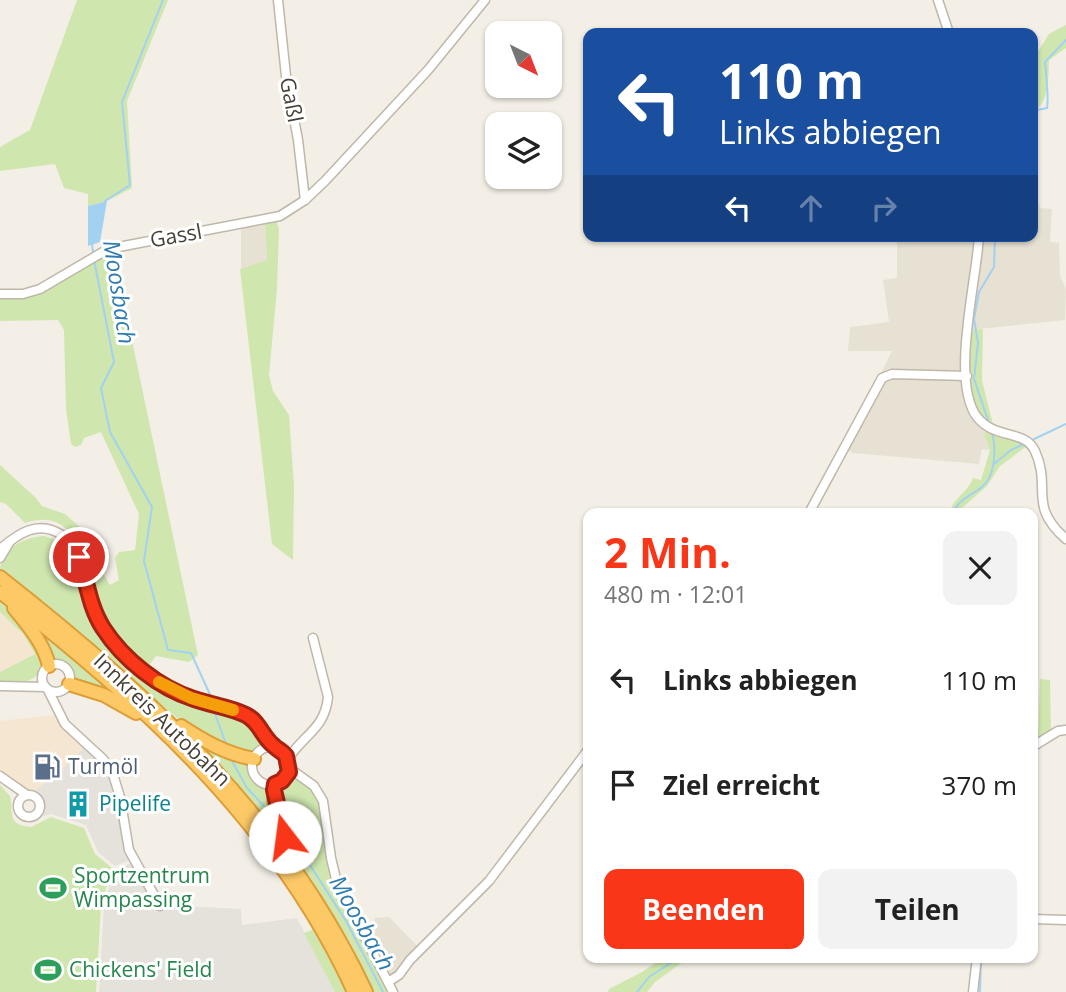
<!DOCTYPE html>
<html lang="de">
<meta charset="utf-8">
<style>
body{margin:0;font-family:"Open Sans",sans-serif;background:#f2f2f2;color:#222;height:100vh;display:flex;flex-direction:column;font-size:26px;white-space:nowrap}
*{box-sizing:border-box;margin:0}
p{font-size:23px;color:#767676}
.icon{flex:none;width:38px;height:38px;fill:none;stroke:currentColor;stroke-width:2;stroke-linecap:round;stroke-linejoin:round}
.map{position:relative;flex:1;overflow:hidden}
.details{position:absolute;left:583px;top:508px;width:455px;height:455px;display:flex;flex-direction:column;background:#fff;border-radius:14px;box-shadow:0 2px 5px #0004}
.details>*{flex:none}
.banner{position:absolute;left:583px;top:28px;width:455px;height:214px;border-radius:14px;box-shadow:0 2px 5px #0004;background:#1a4fa0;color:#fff;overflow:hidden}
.needle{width:46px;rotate:138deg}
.fabs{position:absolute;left:485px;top:21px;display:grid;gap:14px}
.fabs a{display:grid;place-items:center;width:77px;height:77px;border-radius:14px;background:#fff;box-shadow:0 2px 5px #0004;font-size:35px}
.pin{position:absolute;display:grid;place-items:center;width:60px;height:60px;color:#fff;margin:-30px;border:4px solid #fff;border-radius:50%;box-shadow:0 2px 7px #0007}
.me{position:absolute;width:77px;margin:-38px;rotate:345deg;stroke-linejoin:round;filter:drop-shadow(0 0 5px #0008)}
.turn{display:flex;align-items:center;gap:24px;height:147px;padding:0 21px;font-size:32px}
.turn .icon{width:91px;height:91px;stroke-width:2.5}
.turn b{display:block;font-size:49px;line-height:60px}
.lanes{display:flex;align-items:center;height:66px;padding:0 21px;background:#0003;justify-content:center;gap:35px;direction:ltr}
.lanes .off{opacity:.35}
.round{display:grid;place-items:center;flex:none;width:74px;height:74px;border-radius:14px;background:#f2f2f2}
.overview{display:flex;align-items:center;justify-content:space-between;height:119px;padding:0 21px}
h1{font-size:42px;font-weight:700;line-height:52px;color:#f93618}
.button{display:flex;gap:14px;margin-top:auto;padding:14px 21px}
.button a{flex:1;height:80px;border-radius:14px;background:#f93618;color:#fff;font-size:28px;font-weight:700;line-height:80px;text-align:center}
.button a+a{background:#f2f2f2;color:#222}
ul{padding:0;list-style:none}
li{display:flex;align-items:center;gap:21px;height:105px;padding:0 21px}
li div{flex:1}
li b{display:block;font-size:26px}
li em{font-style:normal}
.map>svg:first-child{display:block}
</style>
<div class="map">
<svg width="1066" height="992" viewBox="0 0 1066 992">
<rect width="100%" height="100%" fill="#f3efe6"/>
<g fill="#e7e1d4">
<path d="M1034,200L1038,202L1040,208L1052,209L1050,242L1059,243L1060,276L1066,289L1065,320L969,330L980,266L982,236H1032Z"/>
<path d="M265,222L267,260L241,269V227Z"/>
<path d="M897,236H977L965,395L987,429L984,435L990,450L982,449L979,464L853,453L844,448L892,351H848L850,327L889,322L883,280L897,278Z"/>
<path d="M389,917L419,948L394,975L386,972L369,936L375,918Z"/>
</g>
<g fill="#f5e6d1">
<path d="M0,612L23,634L35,654L0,672Z"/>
<path d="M56,715L61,725L84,747L61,771L33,792H27L12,777L0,771V721Z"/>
</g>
<g fill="#e5e1db">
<path d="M84,747L107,770L114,791L123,842L130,860L115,866L98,852L86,825L51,814L40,817L43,805L40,796L33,792L61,771Z"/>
<path d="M131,863L147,889L144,901L150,911L163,905L241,909L242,925L297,918L335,992H99L104,905L114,871Z"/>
</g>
<g fill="#cfe7af">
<path d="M77,0H168L127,101L132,188L107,201L88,206V194L64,188L55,164L0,171V147L30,130Z"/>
<path d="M1066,25V48L1049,60C1048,77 1050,102 1033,112L1037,53L1049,34Z"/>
<path d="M276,220L279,229L277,289L269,375L273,391L289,415L294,486L293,560L272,544L240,269L267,260L265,222Z"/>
<path d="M113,250L198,655L189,662L156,656L147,668C130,652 110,637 100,615C84,581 86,503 25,523L6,504L0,502V465L36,498L42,506L65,514L91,537L98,565L110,585L119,580L115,558L119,552L135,550L139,514L101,432L84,438L81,445L75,447L71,444L66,409L64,330L58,320L0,321V296L34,294Z"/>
<path d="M983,329L982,381L994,428C962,402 970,367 969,330Z"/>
<path d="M987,429L1016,438L1027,446L1000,466L987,486L961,509V513H950C952,498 968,493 973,478L981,480L990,450L984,435Z"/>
<path d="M45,536C49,538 56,539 60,542C84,557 84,605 100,629C115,652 140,671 162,688C169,693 178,698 186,700C205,707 263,713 261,741C261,750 254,753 247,755L186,726L102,652L0,570C3,547 24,537 45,536Z"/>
<path d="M0,601L24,625L45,662C38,684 19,684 0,681V672L35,654L23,634L0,612Z"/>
<path d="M35,627L116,696L73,681L70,668L59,661H54Z"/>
<path d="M1040,679L1050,680L1051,734L1038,741Z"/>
<path d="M194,739L250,762L253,778L267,787L277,832Z"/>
<path d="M294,779C306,783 317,792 322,804C329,824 323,849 329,869C342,912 369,952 390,992H374L350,942L301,863L284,830L277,788L285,781Z"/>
<path d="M0,785L10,796C14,812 6,825 31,827L51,817L84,828L95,854L112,868L101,905L96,992H0Z"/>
<path d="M314,929L347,992H335L304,933Z"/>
<path d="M664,957H690L655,982L647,992H608L609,989L642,972Z"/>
</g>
<path fill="#a3d1f0" d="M107,201L100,242L88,246V206Z"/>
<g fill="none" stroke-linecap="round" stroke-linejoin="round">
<g stroke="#a3d1f0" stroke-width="2">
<path d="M1032,111L1047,108C1049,97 1046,74 1045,62L1066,40"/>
<path d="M105,201L130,185L122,102L163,0"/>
<path d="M92,243L93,254"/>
<path d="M94,260L114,362L101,388L110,432L152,507L144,561L168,650L191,653L212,699"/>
<path d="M989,423L974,379L978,343L974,319L979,292L994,267L995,236"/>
<path d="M1032,440L1066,424"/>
<path d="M994,464L1011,450L1024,444"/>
<path d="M953,513C958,499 973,495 983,486C996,475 996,447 992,432"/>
<path d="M214,711L226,744"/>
<path d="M232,761L247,788L264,806"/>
<path d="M293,833L302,853L346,921L383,992"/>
<path d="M637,992L649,977L680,957"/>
<path d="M980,992L981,957"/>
</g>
<g stroke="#bfb7a9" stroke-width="11">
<g id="minor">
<path d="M278,0L286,76L298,140L305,200"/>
<path d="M938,0L949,33"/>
<path d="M979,236C977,279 950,381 977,417C995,440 1025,429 1035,451C1052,488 1027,505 1066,539"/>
<path d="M0,294H23L40,289L108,249L280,216L305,200L325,181L428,70L485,0"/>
<path d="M809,513L882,378L892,374L967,376"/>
<path d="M0,549C18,534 38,519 62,535C84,549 83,578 91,601C96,617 104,630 115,642C136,666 161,688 192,698C210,705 231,706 248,716C260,723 266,738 275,748"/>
<path d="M0,558L9,543"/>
<circle cx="56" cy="678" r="14"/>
<path d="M0,686L45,687"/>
<path d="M48,690L65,724L103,759L112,771L120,797L129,850L160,906"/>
<path d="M1032,747L1058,731L1066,730"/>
<circle cx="271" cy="766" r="19"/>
<path d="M288,759C303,735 325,729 328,697L313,638"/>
<path d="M289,768L314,786L323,801L331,858L337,883L393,992"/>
<path d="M0,776L27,795"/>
<circle cx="29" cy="806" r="11"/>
<path d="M1032,919L1066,920"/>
<path d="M388,982L399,975L410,960L489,881L588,750"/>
<path d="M973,992L977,957"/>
</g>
</g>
<g stroke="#dd9d37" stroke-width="16">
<g id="highway">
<path d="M0,577C149,694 284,817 366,992"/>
<path d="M0,592C142,701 279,826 354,992"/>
<path d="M14,608C28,626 44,643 49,666"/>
<path d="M69,684L104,695L136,713"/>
<path d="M181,726C204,741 226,754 254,759"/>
<path d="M275,784C270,808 284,836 294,856"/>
</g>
</g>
<use href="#minor" stroke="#fff" stroke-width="8"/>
<use href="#highway" stroke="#fdc967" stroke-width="12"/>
</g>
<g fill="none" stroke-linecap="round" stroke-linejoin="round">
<g stroke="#a22310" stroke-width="18">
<path id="route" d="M79,557C87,581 89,606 103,628C123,659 159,688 194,699C211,705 230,707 246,715C260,722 262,737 274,746C278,750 282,751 286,756L289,772L282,781L275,784L274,790L285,837"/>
</g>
<use href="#route" stroke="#f93618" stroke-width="12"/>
<path stroke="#f59e0b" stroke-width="12" d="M159,682L191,698L233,710"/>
</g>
<defs>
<g id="fuel-bare" transform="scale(2.1)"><path d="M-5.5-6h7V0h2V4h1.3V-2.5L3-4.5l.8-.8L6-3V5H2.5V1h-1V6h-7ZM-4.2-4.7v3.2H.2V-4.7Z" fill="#5c6f8a" stroke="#fff" stroke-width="2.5" paint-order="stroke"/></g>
<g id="building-bare" transform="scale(2.1)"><path d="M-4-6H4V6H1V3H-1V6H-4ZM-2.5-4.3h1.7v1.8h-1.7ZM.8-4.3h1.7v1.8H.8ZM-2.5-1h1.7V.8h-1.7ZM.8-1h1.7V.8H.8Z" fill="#0f9aa8" stroke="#fff" stroke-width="2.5" paint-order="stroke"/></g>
<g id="stadium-bare" transform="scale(2.1)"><path d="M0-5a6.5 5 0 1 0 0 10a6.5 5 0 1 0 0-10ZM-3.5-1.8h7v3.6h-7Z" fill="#2e9e5b" stroke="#fff" stroke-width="2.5" paint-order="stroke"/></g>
</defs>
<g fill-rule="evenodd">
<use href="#fuel-bare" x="47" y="767"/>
<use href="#building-bare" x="78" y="804"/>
<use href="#stadium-bare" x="53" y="888"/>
<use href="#stadium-bare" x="48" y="970"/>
</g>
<g text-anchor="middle" stroke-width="6" stroke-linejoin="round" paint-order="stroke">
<g font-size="21" fill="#463f36" stroke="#fff">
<text transform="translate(291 100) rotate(79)" y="7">Gaßl</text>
<text transform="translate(176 236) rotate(-10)" y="7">Gassl</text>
<text transform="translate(162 720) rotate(44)" y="7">Innkreis Autobahn</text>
</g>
<g font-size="21" fill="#4e5e75" stroke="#fff" text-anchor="start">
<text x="68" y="774">Turmöl</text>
</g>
<g font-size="21" fill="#0d838f" stroke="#fff" text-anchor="start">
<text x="99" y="811">Pipelife</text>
</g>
<g font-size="21" fill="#27864d" stroke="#fff" text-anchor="start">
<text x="74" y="883">Sportzentrum<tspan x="74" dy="24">Wimpassing</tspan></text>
<text x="69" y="977">Chickens' Field</text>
</g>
<g font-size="23" font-style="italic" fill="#2f7cb1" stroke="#fff">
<text transform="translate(119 292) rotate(81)" y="8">Moosbach</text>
<text transform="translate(362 923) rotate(60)" y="8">Moosbach</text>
</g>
</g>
</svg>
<div class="fabs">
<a><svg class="needle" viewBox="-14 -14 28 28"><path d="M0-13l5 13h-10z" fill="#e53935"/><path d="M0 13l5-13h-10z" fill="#767676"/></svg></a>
<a><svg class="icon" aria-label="layers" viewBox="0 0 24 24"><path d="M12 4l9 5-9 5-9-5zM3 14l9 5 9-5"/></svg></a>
</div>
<div class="pin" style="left:79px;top:557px;background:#d93025"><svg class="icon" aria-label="arrive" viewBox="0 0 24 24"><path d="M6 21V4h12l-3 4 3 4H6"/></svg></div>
<svg class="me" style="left:285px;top:837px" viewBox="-20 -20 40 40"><circle r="19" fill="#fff"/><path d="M0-13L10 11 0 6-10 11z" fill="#f93618"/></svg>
<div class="banner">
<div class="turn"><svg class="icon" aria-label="left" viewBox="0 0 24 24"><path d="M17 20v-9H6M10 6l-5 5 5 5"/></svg><div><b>110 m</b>Links abbiegen</div></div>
<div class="lanes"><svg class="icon" aria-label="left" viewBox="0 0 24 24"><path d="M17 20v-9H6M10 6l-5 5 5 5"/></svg><svg class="icon off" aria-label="ahead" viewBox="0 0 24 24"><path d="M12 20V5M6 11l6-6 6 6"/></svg><svg class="icon off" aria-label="right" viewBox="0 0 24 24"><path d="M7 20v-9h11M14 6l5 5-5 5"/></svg></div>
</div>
<section class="details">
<div class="overview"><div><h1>2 Min.</h1><p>480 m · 12:01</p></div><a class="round"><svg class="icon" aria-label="close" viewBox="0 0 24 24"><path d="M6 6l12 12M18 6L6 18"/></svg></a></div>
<ul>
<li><svg class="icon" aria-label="left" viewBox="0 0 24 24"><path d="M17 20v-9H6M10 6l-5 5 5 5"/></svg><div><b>Links abbiegen</b></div><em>110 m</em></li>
<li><svg class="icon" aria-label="arrive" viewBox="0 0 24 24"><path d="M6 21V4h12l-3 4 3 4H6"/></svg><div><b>Ziel erreicht</b></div><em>370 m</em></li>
</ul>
<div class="button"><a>Beenden</a><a>Teilen</a></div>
</section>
</div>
